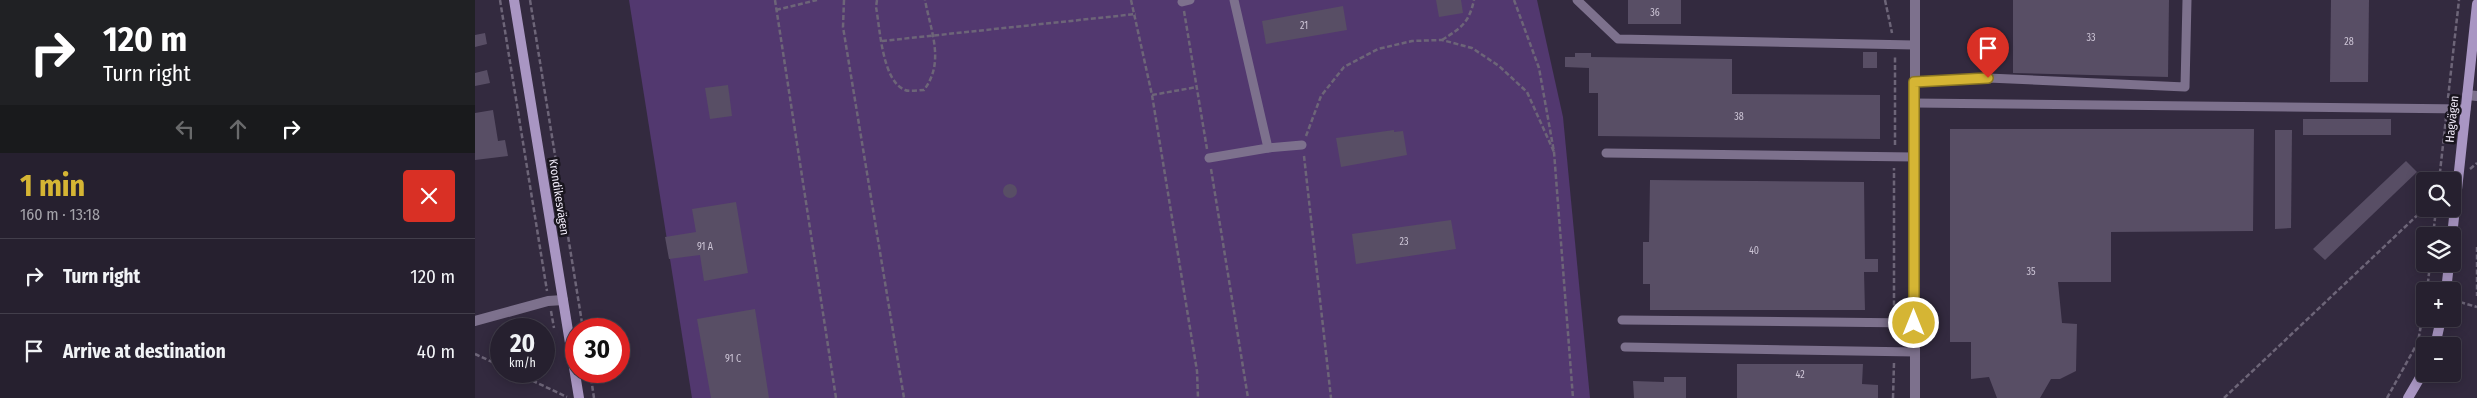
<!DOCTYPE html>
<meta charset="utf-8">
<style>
body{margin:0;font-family:"Fira Sans Condensed",sans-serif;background:#2e2837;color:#f1f3f6;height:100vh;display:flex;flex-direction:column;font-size:19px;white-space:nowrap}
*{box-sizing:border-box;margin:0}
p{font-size:16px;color:#a4a3aa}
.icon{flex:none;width:28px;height:28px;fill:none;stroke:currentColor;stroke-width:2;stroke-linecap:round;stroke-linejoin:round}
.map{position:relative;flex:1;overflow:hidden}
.details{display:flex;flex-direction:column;background:#26202f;width:475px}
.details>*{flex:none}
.guide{background:#202124;color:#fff;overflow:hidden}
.controls{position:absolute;left:1941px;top:172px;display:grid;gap:10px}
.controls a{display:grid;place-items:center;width:45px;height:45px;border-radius:5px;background:#26202f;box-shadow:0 2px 12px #0003,0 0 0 1px #423e4b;font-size:25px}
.speed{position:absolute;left:15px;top:318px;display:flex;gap:10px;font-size:25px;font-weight:700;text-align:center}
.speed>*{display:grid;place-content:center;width:65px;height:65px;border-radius:50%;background:#26202f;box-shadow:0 2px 12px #0003,0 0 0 1px #423e4b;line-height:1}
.speed small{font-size:12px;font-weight:400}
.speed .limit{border:8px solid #d22;background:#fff;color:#111}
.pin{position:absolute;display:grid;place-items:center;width:42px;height:42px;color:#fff;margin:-51px -21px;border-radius:50% 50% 50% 0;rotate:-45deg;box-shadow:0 0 5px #0007}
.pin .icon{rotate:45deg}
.me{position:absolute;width:55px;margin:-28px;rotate:0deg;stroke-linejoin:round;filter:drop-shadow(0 0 4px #0008)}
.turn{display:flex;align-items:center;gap:18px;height:105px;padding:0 20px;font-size:22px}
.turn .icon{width:65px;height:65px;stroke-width:2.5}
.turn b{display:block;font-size:35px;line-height:42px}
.lanes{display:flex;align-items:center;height:48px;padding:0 20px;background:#0003;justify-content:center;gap:25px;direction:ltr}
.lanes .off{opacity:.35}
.round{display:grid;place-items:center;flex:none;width:52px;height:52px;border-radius:5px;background:#2e2837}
.overview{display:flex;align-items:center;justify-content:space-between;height:85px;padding:0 20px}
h1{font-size:30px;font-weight:700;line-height:38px;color:#d5b534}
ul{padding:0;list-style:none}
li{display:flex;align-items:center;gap:15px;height:75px;padding:0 20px;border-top:1px solid #423e4b}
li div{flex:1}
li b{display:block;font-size:19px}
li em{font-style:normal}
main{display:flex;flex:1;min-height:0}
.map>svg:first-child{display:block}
</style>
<main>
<section class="details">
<div class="guide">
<div class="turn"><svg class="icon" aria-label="right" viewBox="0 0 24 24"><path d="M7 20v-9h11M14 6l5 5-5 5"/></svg><div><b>120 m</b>Turn right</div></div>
<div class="lanes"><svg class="icon off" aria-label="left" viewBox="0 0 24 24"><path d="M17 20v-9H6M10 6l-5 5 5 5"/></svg><svg class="icon off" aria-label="ahead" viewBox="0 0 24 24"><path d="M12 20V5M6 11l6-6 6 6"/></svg><svg class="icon" aria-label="right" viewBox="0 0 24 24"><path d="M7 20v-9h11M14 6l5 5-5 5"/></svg></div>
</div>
<div class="overview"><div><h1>1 min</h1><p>160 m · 13:18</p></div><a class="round" style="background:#d93025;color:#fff"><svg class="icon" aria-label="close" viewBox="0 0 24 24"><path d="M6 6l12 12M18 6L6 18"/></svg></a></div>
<ul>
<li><svg class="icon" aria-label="right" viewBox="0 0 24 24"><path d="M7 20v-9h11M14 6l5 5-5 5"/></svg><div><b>Turn right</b></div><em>120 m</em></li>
<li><svg class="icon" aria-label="arrive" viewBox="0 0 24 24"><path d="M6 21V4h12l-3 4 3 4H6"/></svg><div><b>Arrive at destination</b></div><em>40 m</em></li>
</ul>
</section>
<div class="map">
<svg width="2002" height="398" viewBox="0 0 2002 398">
<rect width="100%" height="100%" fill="#332a3f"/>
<path fill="#52386f" d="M154,0H1062L1088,117L1115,398H217Z"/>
<g fill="#584e65">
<path d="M961,0H986L988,13L964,17Z"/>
<rect x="1153" y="0" width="53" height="24"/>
<path d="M1538,0H1694L1693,77L1538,73Z"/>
<path d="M1856,0H1894L1893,82H1855Z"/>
<path d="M868,6L872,30L791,44L787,21Z"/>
<path d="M10,33L12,44L0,47V35Z"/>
<rect x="1388" y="52" width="14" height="16"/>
<path d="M1100,53H1116V57L1257,59V94L1405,95V139L1123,136V93H1114V68L1090,67V57H1100Z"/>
<path d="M12,70L15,83L0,86V73Z"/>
<path d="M253,85L257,116L235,119L230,88Z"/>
<path d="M18,110L23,141L30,140L33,156L0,160V113Z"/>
<rect x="1828" y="119" width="88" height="16"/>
<path d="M1475,129H1779L1778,231L1636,232V282H1583L1587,323L1602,324L1601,371L1585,379H1576L1565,398H1522L1514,377L1496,379V342H1475Z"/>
<path d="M919,130V132L928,131L932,155L866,167L861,138Z"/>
<path d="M1800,130H1817L1816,228L1800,229Z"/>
<path d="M1931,161L1942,172L1850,260L1838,249Z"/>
<path d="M1175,180L1389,182L1390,259H1403V272H1389L1390,310H1175V284H1168V242H1174Z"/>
<circle cx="535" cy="191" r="7"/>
<path d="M261,202L273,273L229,281L225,255L194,259L190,237L221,232L217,209Z"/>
<path d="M976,220L981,249L881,264L877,234Z"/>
<path d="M280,309L294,398H236L222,319Z"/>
<path d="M1262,364H1388L1387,384L1403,385V398H1262Z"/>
<path d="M1189,377H1211V398H1159L1158,381L1189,382Z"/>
</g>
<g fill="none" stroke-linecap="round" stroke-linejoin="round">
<g stroke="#6d6578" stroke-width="2.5" stroke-dasharray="5 2.5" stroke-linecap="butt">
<path d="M25,0L72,291"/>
<path d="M55,0L108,329"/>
<path d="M300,0L361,398"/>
<path d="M369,0L368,27L429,398"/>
<path d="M402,0L401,7C405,28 407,81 430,90C435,92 443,90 449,90C470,62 456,32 450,0"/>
<path d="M656,0L677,95L722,371L723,398"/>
<path d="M1039,0L1064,68L1079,152L1098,398"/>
<path d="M1410,0L1417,33"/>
<path d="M301,10L342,0"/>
<path d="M709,11L732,149"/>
<path d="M967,40C986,28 994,23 999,0"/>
<path d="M407,41L661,14"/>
<path d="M677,95L722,87"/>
<path d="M1973,98L1984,0"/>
<path d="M831,136L846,96L869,67L903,49L937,41L967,40L997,48L1024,66L1052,92L1079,152"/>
<path d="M1420,145V56"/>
<path d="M829,156L856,398"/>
<path d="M736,169L773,398"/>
<path d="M1995,169L2002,163"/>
<path d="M1964,181L1971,118"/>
<path d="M1958,236L1961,209"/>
<path d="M2002,247V296"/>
<path d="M1952,291L1955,264"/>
<path d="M1978,300L2002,307"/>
<path d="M76,311L79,328"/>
<path d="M1419,313V168"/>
<path d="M0,354L26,366"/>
<path d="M37,371L92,397"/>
<path d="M115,371L119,398"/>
<path d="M1418,398L1419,363"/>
<path d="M1749,398L1950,208"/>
<path d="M1912,398L1943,342L1950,302"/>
</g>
<g stroke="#7d718d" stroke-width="9">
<path d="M1102,0L1143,39L1439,45"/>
<path d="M707,2L715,0"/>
<path d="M1439,81L1513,78L1710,87L1712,0"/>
<path d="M1439,103L1991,109"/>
<path d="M793,148L827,145"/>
<path d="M1131,153L1439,157"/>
<path d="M734,158L793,148L759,0"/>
<path d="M1147,320L1439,323"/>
<path d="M1150,347L1440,352"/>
</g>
<g stroke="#7d718d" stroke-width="10">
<path d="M1992,95L2002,96"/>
<path d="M0,321L73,301L88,300"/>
<path d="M1440,398V0"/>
</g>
<g stroke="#a996c3" stroke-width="10">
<path d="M39,0L104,398"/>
<path d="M1977,236L2002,4"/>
<path d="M1971,291L1974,264"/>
<path d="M1960,346L1966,319"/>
<path d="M1933,398L1950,369"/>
</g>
</g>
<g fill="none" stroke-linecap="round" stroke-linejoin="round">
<g stroke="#8a7622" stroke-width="12">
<path id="route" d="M1439,323V82L1513,78"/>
</g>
<use href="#route" stroke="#d5b534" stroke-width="9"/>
</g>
<g text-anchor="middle" stroke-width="5" stroke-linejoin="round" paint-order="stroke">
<g font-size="10" fill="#ccc4d5">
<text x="1180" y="16">36</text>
<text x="829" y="29">21</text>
<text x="1616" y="41">33</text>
<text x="1874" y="45">28</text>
<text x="1264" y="120">38</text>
<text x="929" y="245">23</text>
<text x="230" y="250">91 A</text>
<text x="1279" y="254">40</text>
<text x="1556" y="275">35</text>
<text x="258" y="362">91 C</text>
<text x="1325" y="378">42</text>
</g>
<g font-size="12" fill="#f2ecfa" stroke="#19151e">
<text transform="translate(1977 119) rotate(-84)" y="4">Hagvägen</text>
<text transform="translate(84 197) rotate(81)" y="4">Krondikesvägen</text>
</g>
</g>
</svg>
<div class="controls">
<a><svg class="icon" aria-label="search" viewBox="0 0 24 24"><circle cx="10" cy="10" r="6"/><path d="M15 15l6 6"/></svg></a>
<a><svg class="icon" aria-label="layers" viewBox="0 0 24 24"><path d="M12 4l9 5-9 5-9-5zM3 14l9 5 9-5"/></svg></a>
<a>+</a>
<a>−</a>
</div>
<div class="speed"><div>20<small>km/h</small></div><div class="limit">30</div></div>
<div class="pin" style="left:1513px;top:78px;background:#d93025"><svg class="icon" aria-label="arrive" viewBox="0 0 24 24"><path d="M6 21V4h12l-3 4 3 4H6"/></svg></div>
<svg class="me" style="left:1439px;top:323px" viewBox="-20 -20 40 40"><circle r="17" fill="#d5b534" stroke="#fff" stroke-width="3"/><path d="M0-11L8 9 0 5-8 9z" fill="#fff"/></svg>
</div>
</main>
